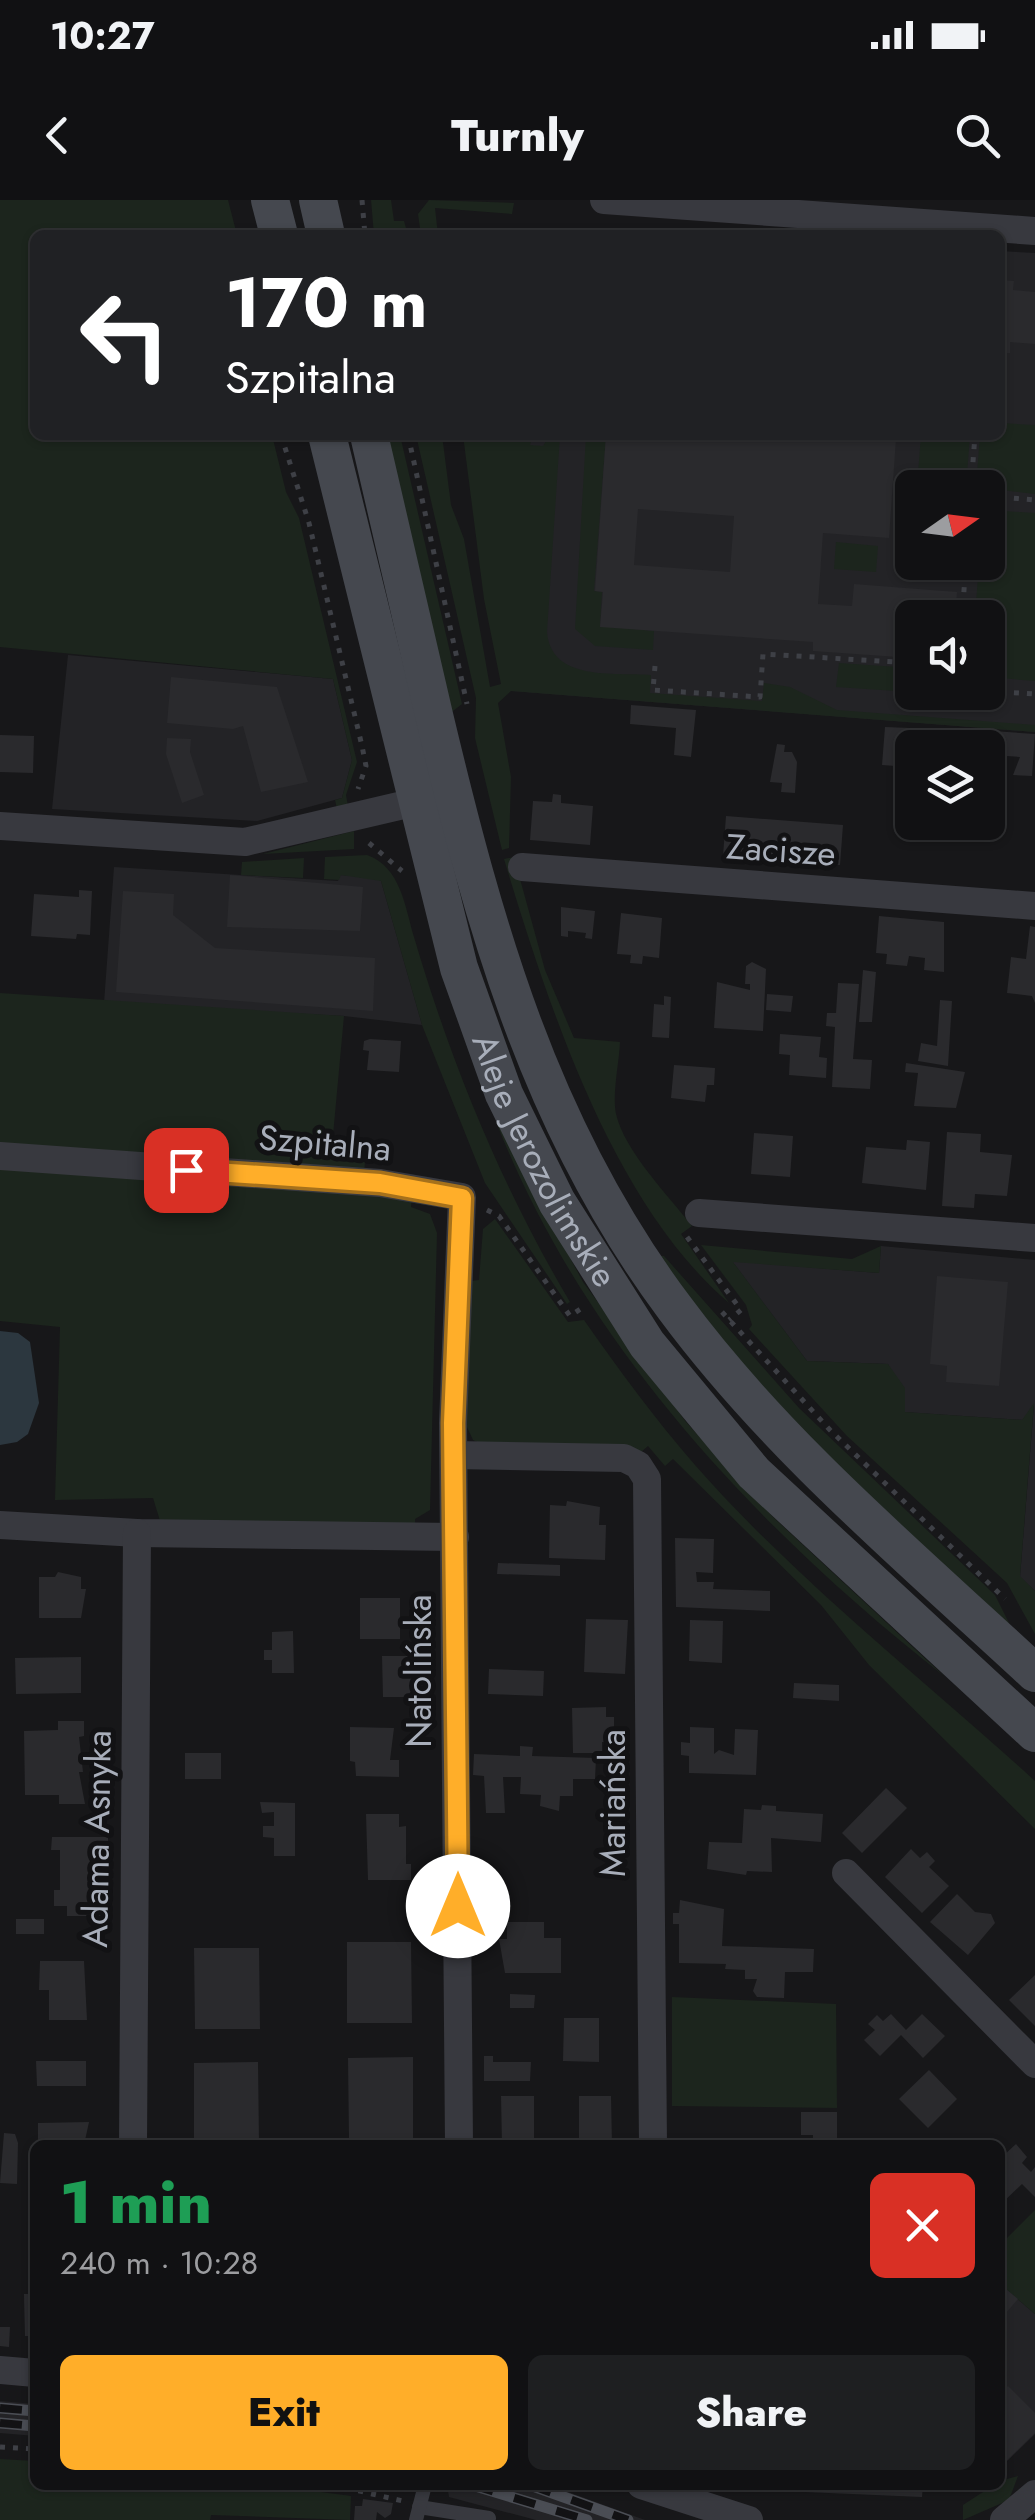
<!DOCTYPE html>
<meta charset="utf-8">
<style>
body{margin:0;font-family:Jost,sans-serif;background:#1e1f21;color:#f1f3f6;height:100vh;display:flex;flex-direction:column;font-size:38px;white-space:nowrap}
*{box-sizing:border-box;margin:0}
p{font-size:32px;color:#9c9da0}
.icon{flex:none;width:55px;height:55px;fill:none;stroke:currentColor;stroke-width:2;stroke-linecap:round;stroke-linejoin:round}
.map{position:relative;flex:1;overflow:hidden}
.drawer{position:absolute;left:30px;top:1940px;width:975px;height:350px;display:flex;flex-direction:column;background:#111113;border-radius:15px;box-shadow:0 2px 8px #0004,0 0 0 2px #303133}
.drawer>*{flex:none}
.top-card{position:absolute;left:30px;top:30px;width:975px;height:210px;border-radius:15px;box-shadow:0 2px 8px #0004,0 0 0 2px #303133;background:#202124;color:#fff;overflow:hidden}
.needle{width:65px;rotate:76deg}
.buttons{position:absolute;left:895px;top:270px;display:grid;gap:20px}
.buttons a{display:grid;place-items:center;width:110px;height:110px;border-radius:15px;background:#111113;box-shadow:0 2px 8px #0004,0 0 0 2px #303133;font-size:50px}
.pin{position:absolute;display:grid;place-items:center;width:85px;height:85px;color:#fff;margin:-42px;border-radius:20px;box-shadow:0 5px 15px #0006}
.me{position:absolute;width:110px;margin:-55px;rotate:0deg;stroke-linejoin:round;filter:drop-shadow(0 0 8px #0008)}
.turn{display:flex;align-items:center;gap:35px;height:210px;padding:0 30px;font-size:45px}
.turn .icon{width:130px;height:130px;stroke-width:2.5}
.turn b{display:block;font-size:70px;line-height:85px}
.round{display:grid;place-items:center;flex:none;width:105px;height:105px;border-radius:15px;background:#1e1f21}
.headline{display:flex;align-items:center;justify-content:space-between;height:170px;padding:0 30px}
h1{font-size:60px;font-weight:800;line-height:75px;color:#1e9e55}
.button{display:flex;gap:20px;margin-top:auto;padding:20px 30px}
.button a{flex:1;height:115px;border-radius:15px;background:#ffae29;color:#111;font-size:40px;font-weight:800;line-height:115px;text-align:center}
.button a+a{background:#1e1f21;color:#f1f3f6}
.status{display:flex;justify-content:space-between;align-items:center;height:70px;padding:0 50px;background:#111113;direction:ltr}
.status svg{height:28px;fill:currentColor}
header{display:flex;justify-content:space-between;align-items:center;height:130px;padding:0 30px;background:#111113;font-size:45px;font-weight:800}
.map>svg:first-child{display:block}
</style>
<div class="status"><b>10:27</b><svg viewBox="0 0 49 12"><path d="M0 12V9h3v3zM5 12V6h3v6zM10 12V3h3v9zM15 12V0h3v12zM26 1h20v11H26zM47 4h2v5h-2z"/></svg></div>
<header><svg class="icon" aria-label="back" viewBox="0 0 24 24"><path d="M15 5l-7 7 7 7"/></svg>Turnly<svg class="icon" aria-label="search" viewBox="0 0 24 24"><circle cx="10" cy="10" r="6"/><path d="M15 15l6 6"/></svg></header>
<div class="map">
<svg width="1035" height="2320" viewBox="0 0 1035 2320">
<rect width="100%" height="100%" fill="#171719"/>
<g fill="#232326" fill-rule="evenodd">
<path d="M1000,51L1035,53V532L512,491L474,235H1000ZM912,288H988V362H912ZM912,418H988V492H912Z"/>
<path d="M68,455L333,479L352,560L342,598L257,621L52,609Z"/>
<path d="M114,667L338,681L340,675L374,677L381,681L422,825L344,816L104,803Z"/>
<path d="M881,1046L1035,1060V1391L1020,1377L1034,1205L1023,1220L904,1212L888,1164L807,1161L732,1061L879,1073Z"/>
<path d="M1000,2084L1035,2114V2234L1000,2268Z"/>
<path d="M0,2201L35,2204V2236L0,2233Z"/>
<path d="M447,2285H549L645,2320H536L449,2297Z"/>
</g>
<g fill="#1c251d">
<path d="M0,0H228L237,35H35V235H272L286,292L299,318L357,562L346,595L348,606L337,609L335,600L342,598L352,560L333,479L0,447Z"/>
<path d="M371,0H391L394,21H404L408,35H374Z"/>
<path d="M429,0L514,3L512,14L435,8L438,35H421L418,14Z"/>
<path d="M1000,223L1035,225V294L976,287L980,235H1000Z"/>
<path d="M387,235H400L462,504L449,514Z"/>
<path d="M416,235H442L451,305L464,339L490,487L501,484L484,399L463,235H533L530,245L543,246L550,235H560L547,432C551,482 614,472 651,475L650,493L762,501L764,483L790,487L837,510L1035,525V532L511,491L498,503L511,577L509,648L502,650L475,538L476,498Z"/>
<path d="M586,235H606L594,391L602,392L600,426L654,431L653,450L595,446L575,429Z"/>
<path d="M921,235H970L966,287H917Z"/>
<path d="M988,310L1035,313V481L988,477V418L975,417L979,363L988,362Z"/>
<path d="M836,342L878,346L876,372L834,369Z"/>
<path d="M839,463L912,468V492L836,487Z"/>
<path d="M354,631V649L263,654Z"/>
<path d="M367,655C401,667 405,707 414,737C452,866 502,987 570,1102L567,1104L485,983L422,825L381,681L341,675L339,680L324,679L325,657Z"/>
<path d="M514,657L545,770L574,838L620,842C619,864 612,894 616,914C625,952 669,996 692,1026L681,1034L729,1103C611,1002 548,804 504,659Z"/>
<path d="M304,658L303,678L241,675L242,662Z"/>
<path d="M0,793L344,816L331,957L365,961L364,976L0,950Z"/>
<path d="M495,919L583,1082L686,1222L774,1318L944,1476C758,1330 581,1142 495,919Z"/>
<path d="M0,962L412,996L411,1007L430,1014L437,1033L430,1310L415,1319V1326L161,1324L153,1298L55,1300L60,1127L0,1121Z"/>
<path d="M495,1019L568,1122L584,1120C619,1170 655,1219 695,1265C797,1381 921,1477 1035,1581V1629L869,1465L821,1405L673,1259L665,1266L648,1246L640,1253L487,1247L473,1240L466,1225L471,1081L479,1080L483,1029Z"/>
<path d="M701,1045L852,1059L881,1046L879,1073L733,1062L807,1161L888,1164L905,1188V1212L1022,1220L1034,1203L1020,1376L1035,1391V1434L1007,1383L847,1236L749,1129L752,1125L746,1105Z"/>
<path d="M659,1056H664L799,1208L995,1395L1012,1429L812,1241L714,1132Z"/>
<path d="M672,1797L836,1804L837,1908L672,1906Z"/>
<path d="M1035,2010V2114L1000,2084V2045Z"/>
<path d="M0,2259L35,2261V2285H269L351,2296L350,2320L211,2315L210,2320H0Z"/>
<path d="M1018,2276L1009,2300L963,2320V2305L1000,2281Z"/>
</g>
<path fill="#2c373f" d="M0,1131L18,1133L30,1142L39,1203L28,1234L17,1242L0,1245Z"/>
<g fill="#2a2a2d" fill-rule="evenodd">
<path d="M1000,80L1014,81L1013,90L1035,92V144L1010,142V153H1000Z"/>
<path d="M606,235L896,239L889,338L823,333L818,404L852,406L854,384L957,392L955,418H912V458L813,451V442L600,427L603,392L595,391ZM638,309L734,316L730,372L634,365Z"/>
<path d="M171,477L277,487L308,582L261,592L243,526L233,529L167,523Z"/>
<path d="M631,505L696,510L691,557L674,555L676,528L630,524Z"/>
<path d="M885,527L984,531L983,548H912L909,567L882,565Z"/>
<path d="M993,531L1035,534L1032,576L1013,575L1020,557L991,555Z"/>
<path d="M0,535L34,536L33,573L0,572Z"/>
<path d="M167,538L191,539L190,552L204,595L182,603L166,554Z"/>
<path d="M777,544L785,545L784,552H792L797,562L795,593L781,592L782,583L770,582Z"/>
<path d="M553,594L561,595V603L593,606L590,645L530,640L533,601L552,602Z"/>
<path d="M726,616L843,625L840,665L723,656Z"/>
<path d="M230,675L363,687L360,731L227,727Z"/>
<path d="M79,690L92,691L90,735L77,734L76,739L31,736L34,694L79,697Z"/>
<path d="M123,691L174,694L173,715L215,748L375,758L373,811L116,792Z"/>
<path d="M561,707L595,711L592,739L585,738L586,733L568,731V737L561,736Z"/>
<path d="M621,713L662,718L659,758L643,756L642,764L630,763L631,755L617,754Z"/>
<path d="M879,716L944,722V772L924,770L925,758L909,756L907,766L886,764L887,754L876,753Z"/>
<path d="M1030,726L1035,727V803L1032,796L1007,793L1011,757L1026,759Z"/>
<path d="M752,762L766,769L763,831L714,828L717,782L750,790V784H745L746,766Z"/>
<path d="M863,770L876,772L872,822H859Z"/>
<path d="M838,783L859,784L853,859L872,860L870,889L832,887L835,827L826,826L827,813H836Z"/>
<path d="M767,794L793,796L791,812L766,810Z"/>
<path d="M664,796L671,797L669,838L652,837L654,804L664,805Z"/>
<path d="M940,800L952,801L948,866L918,861L921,843L937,846Z"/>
<path d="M780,834L821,837L819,857L827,858L826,878L789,875L790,855L779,854Z"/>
<path d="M370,839L401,841L399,872L367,870L369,851L363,850L364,841Z"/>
<path d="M906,863L965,872L956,908L914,906L918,873L905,872Z"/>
<path d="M674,865L715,868L714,885H707L705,902L671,898Z"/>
<path d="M947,932L981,934L980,952L1012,955L1007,996L975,994L974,1008L942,1006Z"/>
<path d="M754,933L793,936L790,977L751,974Z"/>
<path d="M907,940L930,942L926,990L862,983L866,947L906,950Z"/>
<path d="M937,1076L1008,1082L999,1186L946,1182L947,1166L930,1164Z"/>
<path d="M567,1301L600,1307L599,1325H606L605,1360L549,1358L550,1305L566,1306Z"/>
<path d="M675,1338L714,1339L713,1373L696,1372L697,1382H714L713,1389L770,1391V1411L676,1407Z"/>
<path d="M498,1363L560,1365V1376L497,1374Z"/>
<path d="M58,1372L81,1377V1389H86L81,1418H39V1377H55Z"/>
<rect x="360" y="1398" width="40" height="41"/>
<path d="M586,1419L628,1420L625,1474L584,1472Z"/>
<path d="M690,1420L723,1421L722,1463L689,1461Z"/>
<path d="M293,1431L294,1473H272V1460H264V1450H272V1432Z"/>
<path d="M382,1456H421L422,1497H383Z"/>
<path d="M81,1457V1493L16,1494L15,1458Z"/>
<path d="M489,1469L544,1471L543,1496L488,1494Z"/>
<path d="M794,1483L839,1485V1501L793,1498Z"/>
<path d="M606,1507V1517H614V1542H602V1553H573L572,1508Z"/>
<path d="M58,1521H84V1536L79,1537L83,1572H79L85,1604H59V1595H25L24,1531L58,1530Z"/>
<path d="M350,1527L394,1528L390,1560H399V1577L356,1576L355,1562L350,1561Z"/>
<path d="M690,1527L714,1528V1554L719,1550L734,1555L735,1529L758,1530L756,1575L689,1573V1556L681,1555V1542L690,1543Z"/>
<path d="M520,1546L533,1547L532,1556L596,1558L595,1579H573V1596H560L559,1611L540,1606L541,1595L520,1594L521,1577H503L505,1613H486L484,1576L473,1575L474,1554L520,1556Z"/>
<rect x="185" y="1553" width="36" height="26"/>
<path d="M886,1588L907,1608L862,1653L842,1633Z"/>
<path d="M260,1602L295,1603V1656H274V1638L263,1637V1626H274V1612L262,1613Z"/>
<path d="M762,1605L776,1606V1611L823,1614L821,1642L771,1638L772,1672L747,1671L746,1675L707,1669L709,1642L742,1643L744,1609L761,1610Z"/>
<path d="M366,1614H399V1627L406,1626V1664H411V1680H368Z"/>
<path d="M52,1637H108L109,1716H67V1706H54V1690H60V1650H51Z"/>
<path d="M911,1649L920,1658L927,1652L935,1661L929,1667L949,1686L922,1713L885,1677Z"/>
<path d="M957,1694L975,1712L991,1714L995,1723L968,1755L930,1722Z"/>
<path d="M680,1700L724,1709L722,1746L814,1749L813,1772H785L784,1798L757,1797L753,1791L757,1779H745V1770L725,1769L726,1764L679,1763V1724H673V1713H679Z"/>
<rect x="16" y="1719" width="28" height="15"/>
<path d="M507,1722H544V1738H561V1773H505L499,1739H507Z"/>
<path d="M347,1742H411L412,1823H347Z"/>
<path d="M194,1748H259L260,1829H195Z"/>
<path d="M40,1761H84L87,1820H49V1790H39Z"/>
<path d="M1035,1775V1826L1009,1800Z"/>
<path d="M510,1794L535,1795L534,1808H510Z"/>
<path d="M891,1814L906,1830L922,1814L945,1836L923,1858L901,1835L880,1856L864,1840L875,1830L868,1824L877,1815L883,1821Z"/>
<path d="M564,1818H599V1862L563,1861Z"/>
<path d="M484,1856H493V1862H531L530,1881H484Z"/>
<path d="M413,1857V1938L349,1939L348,1858Z"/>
<path d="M36,1861H86V1886H37Z"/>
<path d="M258,1862L259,1943H194V1863Z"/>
<path d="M929,1870L957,1899L928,1928L899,1899Z"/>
<path d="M501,1896H534V1945H502Z"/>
<path d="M579,1896H611L612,1945H579Z"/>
<path d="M801,1912H837V1945H813V1935H801Z"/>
<path d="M89,1922L84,1945H38V1923Z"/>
<path d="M4,1933L15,1934L18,1943L17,1984L0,1983Z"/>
<path d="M1016,1944L1027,1957L1022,1963L1031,1972L1035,1967V1997L1022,1984L1000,2005V1950L1004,1955Z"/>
<path d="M1000,2084L1018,2099L1000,2120Z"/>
<path d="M24,2094H35V2136H25Z"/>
<path d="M0,2127H10L9,2147L0,2146Z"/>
<path d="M1008,2186L1035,2213V2233L1000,2267V2194Z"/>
<path d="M805,2285H923L922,2297L805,2292Z"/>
<path d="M363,2299L393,2303L391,2314L385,2318L377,2312L376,2320H354L355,2306H362Z"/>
</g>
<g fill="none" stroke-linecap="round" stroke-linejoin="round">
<g stroke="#3e4046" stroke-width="5" stroke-dasharray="5 8" stroke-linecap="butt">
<path d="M362,0L365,35"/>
<path d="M281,235L309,323L362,546L366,566L358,589"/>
<path d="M408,235L467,504"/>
<path d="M971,288L975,235"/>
<path d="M988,296L1035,300"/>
<path d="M962,418L966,362"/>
<path d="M655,466L653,490L760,497L763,454L912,463"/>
<path d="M988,491L1035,494"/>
<path d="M956,508L957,492"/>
<path d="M369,643L402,671"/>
<path d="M487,1010L499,1016L570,1116L585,1106"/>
<path d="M687,1037L741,1110L729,1120"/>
<path d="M722,1112L830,1230L1005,1399"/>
<path d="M0,2247L35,2249"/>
<path d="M333,2285L403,2301"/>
</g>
<g stroke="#38393f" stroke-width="14">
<path d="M419,2307L489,2318"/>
<path d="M416,2320L425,2285"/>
</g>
<g stroke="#38393f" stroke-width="28">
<path d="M604,0L1035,31"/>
<path d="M0,626L245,642L416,602"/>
<path d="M522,667L1035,706"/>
<path d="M0,956L380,983L462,997L453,1223L459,1945"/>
<path d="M699,1013L1035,1038"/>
<path d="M454,1255L624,1258L638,1265L647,1279L653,1945"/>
<path d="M0,1325L137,1333L455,1337"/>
<path d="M846,1673L1035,1864"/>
<path d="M133,1945L137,1333"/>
<path d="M0,2170L35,2173"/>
<path d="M641,2285L749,2320"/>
<path d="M1004,2320L1035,2294"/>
</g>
<g stroke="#45484f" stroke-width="38">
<path d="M270,0L279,35"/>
<path d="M318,0L326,35"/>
<path id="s1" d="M327,235L459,768L504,894L557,1002L647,1144L754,1273L1035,1533"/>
<path d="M369,235C390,329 412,422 434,515C485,729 540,928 674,1107C776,1245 910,1357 1035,1473"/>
</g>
<g stroke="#4a4d54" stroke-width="11">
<g id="rail">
<path d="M0,2208L35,2211"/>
<path d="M0,2223L35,2226"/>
<path d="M472,2285L587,2320"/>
<path d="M530,2285L628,2320"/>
</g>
</g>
<use href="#rail" stroke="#121214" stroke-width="8" stroke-dasharray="22" stroke-linecap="butt"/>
</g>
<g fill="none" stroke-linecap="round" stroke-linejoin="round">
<g stroke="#a6711b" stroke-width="25">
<path id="route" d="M186,970L380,983L462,998L453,1223L458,1706"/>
</g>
<use href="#route" stroke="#ffae29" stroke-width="18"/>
</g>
<g text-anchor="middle" stroke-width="10" stroke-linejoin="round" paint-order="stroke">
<g font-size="35" fill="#a8aeba" stroke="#121214">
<text transform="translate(781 650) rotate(4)" y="12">Zacisze</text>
<text transform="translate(325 943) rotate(5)" y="12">Szpitalna</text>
<text dy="12" stroke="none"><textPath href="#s1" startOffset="760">Aleje Jerozolimskie</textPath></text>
<text transform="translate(419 1471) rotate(-90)" y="12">Natolińska</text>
<text transform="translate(613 1603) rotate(-90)" y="12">Mariańska</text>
<text transform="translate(97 1639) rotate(-89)" y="12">Adama Asnyka</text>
</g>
</g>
</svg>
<div class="buttons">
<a><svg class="needle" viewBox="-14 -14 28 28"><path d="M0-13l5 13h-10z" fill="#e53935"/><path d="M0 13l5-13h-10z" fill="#9c9da0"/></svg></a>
<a><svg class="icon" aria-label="sound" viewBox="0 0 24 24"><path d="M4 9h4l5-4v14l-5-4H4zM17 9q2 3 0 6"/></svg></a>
<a><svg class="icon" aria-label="layers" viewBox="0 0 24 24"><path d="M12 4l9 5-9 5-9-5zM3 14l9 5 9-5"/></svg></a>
</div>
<div class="pin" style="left:186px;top:970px;background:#d93025"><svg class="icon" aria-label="arrive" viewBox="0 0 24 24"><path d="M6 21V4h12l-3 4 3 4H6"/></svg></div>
<svg class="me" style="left:458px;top:1706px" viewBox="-20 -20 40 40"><circle r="19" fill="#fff"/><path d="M0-13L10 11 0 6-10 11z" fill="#ffae29"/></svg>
<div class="top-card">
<div class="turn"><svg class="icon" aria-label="left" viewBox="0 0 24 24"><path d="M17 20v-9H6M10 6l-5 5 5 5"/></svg><div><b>170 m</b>Szpitalna</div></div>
</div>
<section class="drawer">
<div class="headline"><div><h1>1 min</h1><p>240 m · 10:28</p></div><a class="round" style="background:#d93025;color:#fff"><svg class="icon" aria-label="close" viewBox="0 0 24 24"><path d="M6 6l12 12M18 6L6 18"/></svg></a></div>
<div class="button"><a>Exit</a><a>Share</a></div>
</section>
</div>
